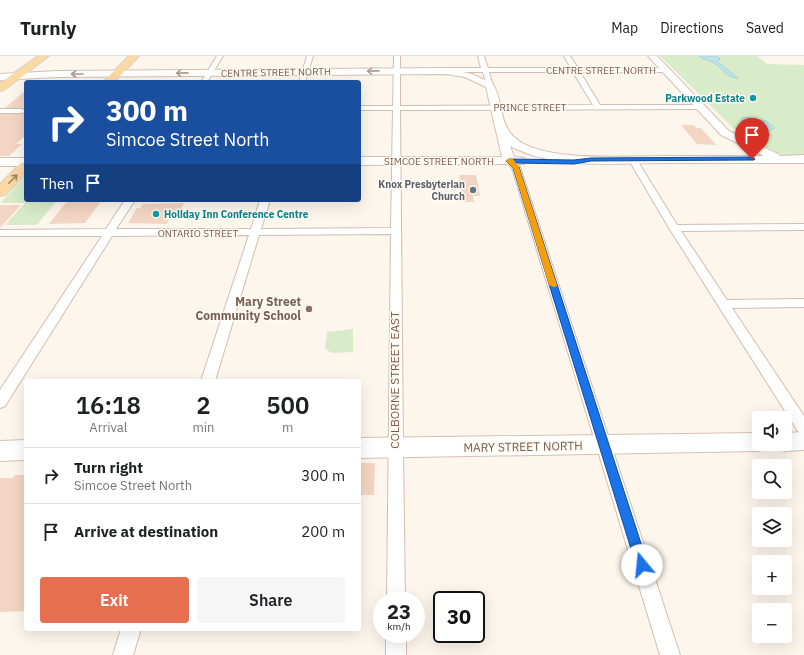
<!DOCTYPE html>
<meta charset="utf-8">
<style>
body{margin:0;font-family:"IBM Plex Sans",sans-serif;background:#f6f6f6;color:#202124;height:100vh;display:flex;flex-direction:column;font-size:15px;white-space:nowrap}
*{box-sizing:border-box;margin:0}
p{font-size:13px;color:#757577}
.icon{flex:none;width:22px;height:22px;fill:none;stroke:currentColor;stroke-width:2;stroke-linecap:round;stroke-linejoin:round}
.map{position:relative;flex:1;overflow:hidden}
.drawer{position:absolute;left:24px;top:323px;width:337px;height:252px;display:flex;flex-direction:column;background:#fff;border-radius:4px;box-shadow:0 4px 16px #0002}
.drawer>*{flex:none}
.top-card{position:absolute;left:24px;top:24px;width:337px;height:122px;border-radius:4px;box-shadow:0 4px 16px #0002;background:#1a4fa0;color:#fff;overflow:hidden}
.tools{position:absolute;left:752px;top:355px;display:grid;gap:8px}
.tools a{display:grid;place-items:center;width:40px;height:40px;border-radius:4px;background:#fff;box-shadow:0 4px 16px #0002;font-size:20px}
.speed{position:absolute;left:373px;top:535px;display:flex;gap:8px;font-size:20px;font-weight:700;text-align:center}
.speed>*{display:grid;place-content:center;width:52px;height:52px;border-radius:50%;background:#fff;box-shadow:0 4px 16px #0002;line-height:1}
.speed small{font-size:10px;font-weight:400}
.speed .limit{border:2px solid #111;border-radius:6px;background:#fff;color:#111}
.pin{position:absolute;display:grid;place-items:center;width:34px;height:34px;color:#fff;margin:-41px -17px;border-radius:50% 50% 50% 0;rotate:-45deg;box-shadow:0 0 4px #0007}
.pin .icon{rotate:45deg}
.me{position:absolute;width:44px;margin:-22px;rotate:343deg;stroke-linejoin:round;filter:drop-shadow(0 0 3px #0008)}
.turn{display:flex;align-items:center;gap:14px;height:84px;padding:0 16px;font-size:18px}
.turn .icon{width:52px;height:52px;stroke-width:2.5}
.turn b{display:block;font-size:28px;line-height:34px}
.then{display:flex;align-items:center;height:38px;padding:0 16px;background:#0003;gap:8px;font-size:15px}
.eta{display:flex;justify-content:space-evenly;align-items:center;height:68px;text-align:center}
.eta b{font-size:24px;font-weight:600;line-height:28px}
.cta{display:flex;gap:8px;margin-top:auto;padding:8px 16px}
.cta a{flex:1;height:46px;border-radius:4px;background:#e76f51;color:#fff;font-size:16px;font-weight:600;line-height:46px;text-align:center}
.cta a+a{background:#f6f6f6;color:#202124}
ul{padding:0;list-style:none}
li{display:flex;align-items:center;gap:12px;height:56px;padding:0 16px;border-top:1px solid #e0e0e0}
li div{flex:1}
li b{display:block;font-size:15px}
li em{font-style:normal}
header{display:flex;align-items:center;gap:24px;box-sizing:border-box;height:56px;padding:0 20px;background:#fff;border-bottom:1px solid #e0e0e0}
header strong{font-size:19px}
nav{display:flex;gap:22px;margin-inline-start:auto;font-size:14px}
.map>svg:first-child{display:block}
</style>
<header>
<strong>Turnly</strong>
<nav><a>Map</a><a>Directions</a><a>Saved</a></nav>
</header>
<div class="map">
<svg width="804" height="599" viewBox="0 0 804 599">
<rect width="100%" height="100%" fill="#fdf6ec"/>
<g fill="#d8ecc9">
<path d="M660,0H757L767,8L804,9V100H783L735,74Z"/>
<path d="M26,120V144H57L37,169H5L25,147H0Z"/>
<path d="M353,273V296L332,297L325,293L327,276Z"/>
</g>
<g fill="#bfe3e8" stroke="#a5d3da">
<path d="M699,0H716L720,3L717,5L738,22C724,22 722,9 710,5C706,3 703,4 699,0Z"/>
<path d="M743,61L766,65L775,72L766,75L771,79L758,82L742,71L741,64Z"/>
</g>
<g fill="#f3d5c3">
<path d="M26,34V53L22,52H5Z"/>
<path d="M26,57V79L16,88H22L9,100H0V58H22Z"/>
<path d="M681,69H694L696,72H701L716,89L697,88Z"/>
<path d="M459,119H476L480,140H473L474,146H461L459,136H461Z"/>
<path d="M68,144H102L85,167L49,168Z"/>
<path d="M184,147L176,164H169L167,168L128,167L137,152H140L143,148Z"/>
<path d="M0,149H21L0,172Z"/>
<path d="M359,407H375L374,439H359Z"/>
<path d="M15,419H26V555L0,556V422H13Z"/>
</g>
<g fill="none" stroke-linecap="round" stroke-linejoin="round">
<g stroke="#d1beb0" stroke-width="2">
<g id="street">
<path d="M217,0H223L207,26H201Z"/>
<path d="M307,0H313L305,26H299Z"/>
<path d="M394,0H400V50L593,49L573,16H489L493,30L490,32L487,30L483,16H440L437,14L440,12H481L478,0H484L488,12H571L564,0H570L578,12H666L669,14L666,16H580L600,49H700L704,51L700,53L400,54L403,392L405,544H387L391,178L259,179L215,325H201L249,179L112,180L5,350L0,352V334L102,180H0V174L106,173L125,144H135L116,173H251L260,144H270L261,173L391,172L393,54H359V50H393Z"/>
<path d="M0,53H22L26,55L22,57H0Z"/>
<path d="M633,101L637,104L677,169L804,168V174L681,175L727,244L804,243V251L732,252L804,360V379L799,377L669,172L629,104Z"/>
<path d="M509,102L512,103L520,111L680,599H660L512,112L505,105Z"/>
<path d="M121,573H141L133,599H113Z"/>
<rect x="386" y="578" width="20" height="21"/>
</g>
</g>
<g stroke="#d6c0b0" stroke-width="2">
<g id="secondary">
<path d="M648,0H657L729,75L778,98L780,100L804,99V107C757,107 710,107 663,107C614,107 556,114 510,90L514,101L524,102L526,105L524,108L359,109V101H502L486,31L465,21L445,18L58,21L0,24V18L58,15L445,12L472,18L493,28C503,45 499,67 514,81C540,107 630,100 666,100C698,100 731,100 764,100L721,79Z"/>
<rect x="0" y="102" width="26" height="8"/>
<path d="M804,376V394L785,395L778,393L776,388H785V377Z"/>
<path d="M759,377V388H768L766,393L759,395L359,402V382Z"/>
<path d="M26,384V404L0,405V385Z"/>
</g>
</g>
<g stroke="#dad1cd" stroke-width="2">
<g id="primary">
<path d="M38,0H49L4,34L0,35V27Z"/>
<path d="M129,0H139L114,26H103Z"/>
<path d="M26,106V118L5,139L0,140V128L21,107Z"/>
</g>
</g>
<use href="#street" fill="#fff" fill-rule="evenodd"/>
<use href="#secondary" fill="#fff" fill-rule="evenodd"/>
<use href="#primary" fill="#fbd9a5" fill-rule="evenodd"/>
</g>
<defs><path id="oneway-shaft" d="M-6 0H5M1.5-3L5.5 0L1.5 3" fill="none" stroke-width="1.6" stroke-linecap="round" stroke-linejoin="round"/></defs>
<g stroke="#af9d94">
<use href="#oneway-shaft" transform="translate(373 15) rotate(179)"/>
<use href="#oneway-shaft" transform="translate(182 17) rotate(179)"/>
<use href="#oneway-shaft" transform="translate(77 18) rotate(180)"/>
</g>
<use stroke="#a18267" href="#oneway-shaft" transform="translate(13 123) rotate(-45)"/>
<path fill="#1a73e8" stroke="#114b97" d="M752,101L755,103L754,104L591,105L574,108L514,107L519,111L648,509L646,514L642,516L638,514L636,509L513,112L506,105L509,103L574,104L591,102Z"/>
<path fill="#f59e0b" d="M507,103H513L519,111L557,229L556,231H553L549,229L513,112L506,105Z"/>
<g fill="#0f9aa8" stroke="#fffaf3" stroke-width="1.5">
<circle cx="753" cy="42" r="4"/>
<circle cx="156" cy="158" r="4"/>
</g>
<circle fill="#6b7280" stroke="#fffaf3" stroke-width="1.5" cx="473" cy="134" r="4"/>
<circle fill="#8d6e63" stroke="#fffaf3" stroke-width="1.5" cx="309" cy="253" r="4"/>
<g text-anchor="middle" stroke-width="3" stroke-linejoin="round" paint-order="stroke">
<g font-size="10" fill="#7a5c4d" stroke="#fffaf3">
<text x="601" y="18">CENTRE STREET NORTH</text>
<text transform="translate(276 16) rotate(-1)" y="4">CENTRE STREET NORTH</text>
<text x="530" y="55">PRINCE STREET</text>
<text x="439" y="109">SIMCOE STREET NORTH</text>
<text x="198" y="181">ONTARIO STREET</text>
</g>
<g font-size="10" font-weight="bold" fill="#0d838f" stroke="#fffaf3" text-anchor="end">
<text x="745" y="46">Parkwood Estate</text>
<text x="164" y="162" text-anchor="start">Holiday Inn Conference Centre</text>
</g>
<g font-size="10" font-weight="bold" fill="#5b616d" stroke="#fffaf3" text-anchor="end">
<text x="465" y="132">Knox Presbyterian<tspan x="465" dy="12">Church</tspan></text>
</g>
<g font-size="12" font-weight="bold" fill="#785e54" stroke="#fffaf3" text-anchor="end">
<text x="301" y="250">Mary Street<tspan x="301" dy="14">Community School</tspan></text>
</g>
<g font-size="12" fill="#7a5c4d" stroke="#fffaf3">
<text transform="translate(395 324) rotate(-90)" y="4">COLBORNE STREET EAST</text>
<text transform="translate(523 391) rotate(-1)" y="4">MARY STREET NORTH</text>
</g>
</g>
</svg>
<div class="tools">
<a><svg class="icon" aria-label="sound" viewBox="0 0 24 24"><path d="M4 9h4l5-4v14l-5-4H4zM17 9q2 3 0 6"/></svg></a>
<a><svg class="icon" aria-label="search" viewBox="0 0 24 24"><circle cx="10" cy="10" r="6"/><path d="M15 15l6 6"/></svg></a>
<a><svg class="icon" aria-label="layers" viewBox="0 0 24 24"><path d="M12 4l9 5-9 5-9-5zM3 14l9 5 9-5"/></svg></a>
<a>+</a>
<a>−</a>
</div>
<div class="speed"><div>23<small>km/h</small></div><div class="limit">30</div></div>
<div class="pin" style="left:752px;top:103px;background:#d93025"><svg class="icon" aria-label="arrive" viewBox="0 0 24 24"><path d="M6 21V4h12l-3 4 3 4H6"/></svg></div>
<svg class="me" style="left:642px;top:509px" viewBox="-20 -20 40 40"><circle r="19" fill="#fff"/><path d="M0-13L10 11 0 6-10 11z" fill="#1a73e8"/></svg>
<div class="top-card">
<div class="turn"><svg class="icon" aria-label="right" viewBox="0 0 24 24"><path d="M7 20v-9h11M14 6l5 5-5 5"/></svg><div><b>300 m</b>Simcoe Street North</div></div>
<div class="then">Then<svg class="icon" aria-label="arrive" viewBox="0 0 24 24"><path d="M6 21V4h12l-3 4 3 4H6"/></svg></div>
</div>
<section class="drawer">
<div class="eta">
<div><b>16:18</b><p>Arrival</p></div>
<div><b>2</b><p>min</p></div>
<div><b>500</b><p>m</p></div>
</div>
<ul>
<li><svg class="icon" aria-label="right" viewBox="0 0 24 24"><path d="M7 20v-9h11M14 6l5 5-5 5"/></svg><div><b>Turn right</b><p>Simcoe Street North</p></div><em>300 m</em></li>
<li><svg class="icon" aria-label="arrive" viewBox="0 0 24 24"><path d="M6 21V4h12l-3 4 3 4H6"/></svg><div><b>Arrive at destination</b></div><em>200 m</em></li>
</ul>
<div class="cta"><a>Exit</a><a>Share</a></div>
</section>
</div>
